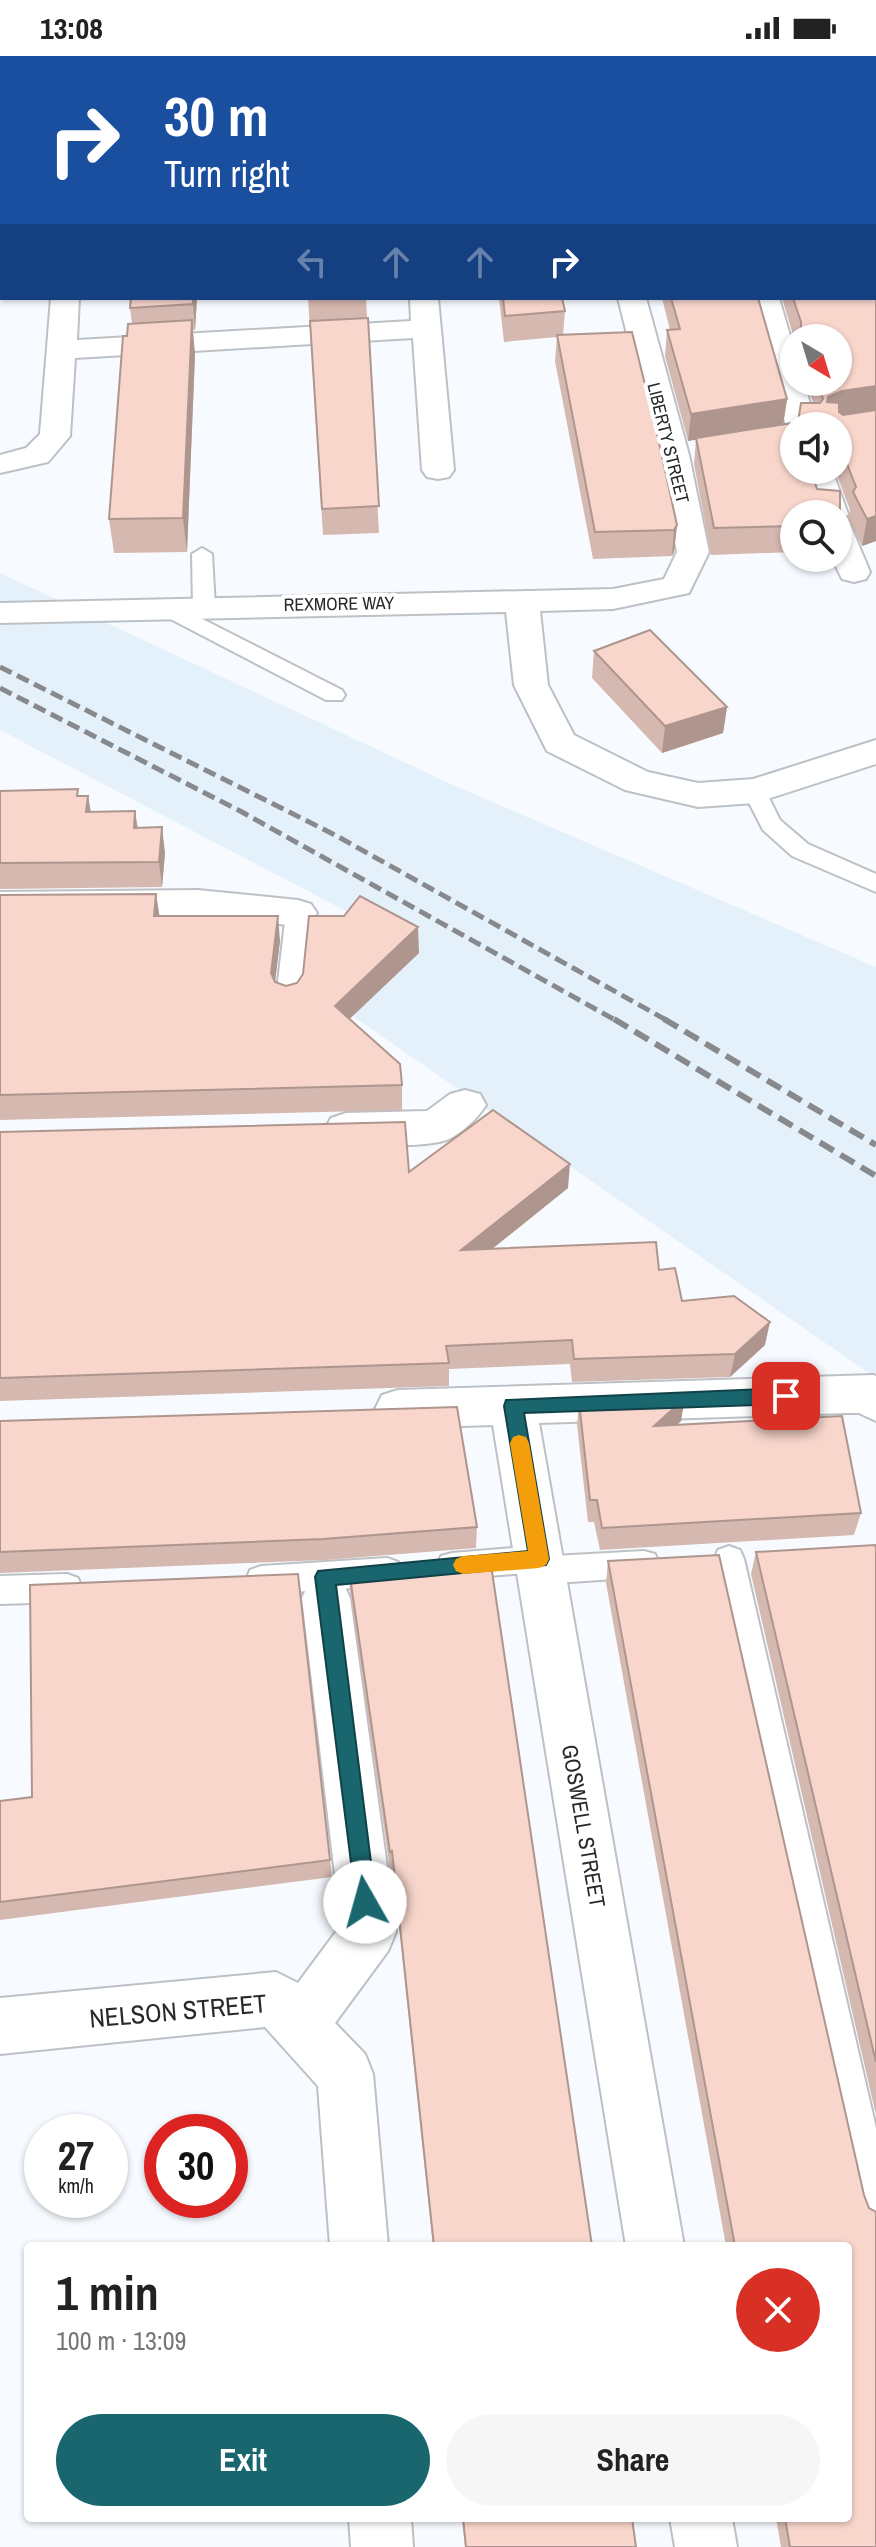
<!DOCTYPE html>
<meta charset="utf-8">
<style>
body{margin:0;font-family:"Archivo Narrow",sans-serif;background:#f6f6f6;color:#222;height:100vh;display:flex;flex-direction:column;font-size:30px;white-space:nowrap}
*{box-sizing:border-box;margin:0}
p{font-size:26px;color:#767676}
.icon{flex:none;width:44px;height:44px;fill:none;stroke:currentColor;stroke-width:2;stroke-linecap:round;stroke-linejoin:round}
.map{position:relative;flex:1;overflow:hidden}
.sheet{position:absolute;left:24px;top:2186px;width:828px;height:280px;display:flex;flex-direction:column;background:#fff;border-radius:8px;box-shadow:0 2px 6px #0004}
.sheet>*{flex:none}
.guide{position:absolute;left:0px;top:0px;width:876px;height:244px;box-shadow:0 2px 6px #0004;background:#1a4fa0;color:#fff;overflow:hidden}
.needle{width:52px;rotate:142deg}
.controls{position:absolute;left:780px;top:268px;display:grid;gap:16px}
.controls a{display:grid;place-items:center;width:72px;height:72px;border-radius:50%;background:#fff;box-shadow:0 2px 6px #0004;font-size:40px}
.speed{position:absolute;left:24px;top:2058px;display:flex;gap:16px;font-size:40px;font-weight:700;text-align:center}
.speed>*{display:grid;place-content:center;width:104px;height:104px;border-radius:50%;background:#fff;box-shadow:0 2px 6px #0004;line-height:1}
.speed small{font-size:20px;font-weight:400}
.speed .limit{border:12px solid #d22;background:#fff;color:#111}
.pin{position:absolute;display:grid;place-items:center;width:68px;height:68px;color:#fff;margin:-34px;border-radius:16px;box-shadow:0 4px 12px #0006}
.me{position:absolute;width:88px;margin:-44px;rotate:353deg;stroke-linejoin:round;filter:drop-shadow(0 0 6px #0008)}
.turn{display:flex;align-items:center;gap:28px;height:168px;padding:0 32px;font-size:36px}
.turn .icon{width:104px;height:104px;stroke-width:2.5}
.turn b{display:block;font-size:56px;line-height:68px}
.lanes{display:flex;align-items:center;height:76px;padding:0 32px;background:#0003;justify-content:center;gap:40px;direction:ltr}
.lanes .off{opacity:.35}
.round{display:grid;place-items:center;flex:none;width:84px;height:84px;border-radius:42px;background:#f6f6f6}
.overview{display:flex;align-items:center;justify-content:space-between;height:136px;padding:0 32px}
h1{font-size:48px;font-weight:700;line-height:60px}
.button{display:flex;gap:16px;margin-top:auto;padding:16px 32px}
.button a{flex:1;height:92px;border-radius:48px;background:#1a666f;color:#fff;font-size:32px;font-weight:700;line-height:92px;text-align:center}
.button a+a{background:#f6f6f6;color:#222}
.status{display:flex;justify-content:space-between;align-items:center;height:56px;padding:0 40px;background:#fff;direction:ltr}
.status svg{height:22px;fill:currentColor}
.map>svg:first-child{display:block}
</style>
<div class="status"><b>13:08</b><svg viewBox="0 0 49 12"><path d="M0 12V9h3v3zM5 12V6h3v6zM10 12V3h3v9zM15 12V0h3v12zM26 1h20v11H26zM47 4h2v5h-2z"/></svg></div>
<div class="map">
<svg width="876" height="2491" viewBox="0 0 876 2491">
<rect width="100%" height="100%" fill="#f7fbff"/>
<path fill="#e5f1fa" d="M0,517L453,729L876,911V1322L322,939L365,865L0,674Z"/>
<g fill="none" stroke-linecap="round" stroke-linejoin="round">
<g stroke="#bcc1c5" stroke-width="4">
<g id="lane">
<path d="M202,492L212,498L215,551L204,558L193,551L192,498Z"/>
<path d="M167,545L342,634L345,639L342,644H326L159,557L156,552L159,547Z"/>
<path d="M755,727L763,730L780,764L808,788L876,818V836L792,800L763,774L743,735L747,730Z"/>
<path d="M298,849L307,851L310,857L302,943L298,949L289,952L280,949L276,943L286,857L289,851Z"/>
<path d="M539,1490L550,1494L553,1500L644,1495L655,1498L659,1508L655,1518L644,1521L541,1528L530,1524L527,1517L452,1523L441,1520L437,1510L441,1500L452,1497Z"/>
<path d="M729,1490L740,1494L744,1503L876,2072V2169L863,2164L858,2151L714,1503L718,1494Z"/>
<path d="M387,1502L398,1506L402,1516L398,1526L387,1530L261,1538L250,1534L246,1524L250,1514L261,1510Z"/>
<path d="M67,1518L78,1522L82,1532L78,1542L67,1546L0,1548V1520Z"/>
</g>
</g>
<g stroke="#bcc1c5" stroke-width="4">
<g id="street">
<path d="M2,41V57L0,58V42Z"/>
<path d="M51,242H79L77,284L411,265L410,242H438L454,414L449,421L438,423L427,421L422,414L413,282L75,302L70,380L48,406L0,417V399L26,392L40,378Z"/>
<path d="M618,242H646L689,399L709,496L689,537L613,553L540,555L548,629L574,679L648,716L698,727L753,723L876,684V708L755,747L698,751L625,734L547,695L514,629L506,556L0,567V547L613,533L664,523L677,496L657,399Z"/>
<path d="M751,242H779L794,293V326H804L816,370H794V377L786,370Z"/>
<path d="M800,414H832L848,458L843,465L849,466L870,516L866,523L854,526L842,523L832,502H838V458H816Z"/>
<path d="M198,834L298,844L311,848L317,857L311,866L298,870L198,860L0,862V836Z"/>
<path d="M465,1034L480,1038L486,1049C478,1062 463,1076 449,1083C430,1092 352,1091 331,1084L325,1073L331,1062L346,1057L427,1055L450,1038Z"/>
<path d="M873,1319L876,1320V1365L859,1357H847L539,1367L684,2190H626L493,1369L398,1372L382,1367L375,1353L382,1339L398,1334Z"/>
<path d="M326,1520L343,1527L350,1542L396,1876L388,1895L335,1967L365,1998L373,2018L388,2190H330L318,2030L265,1971L0,1998V1942L276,1916L298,1927L341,1869L302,1542L309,1527Z"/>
<path d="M349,2462H411L413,2491H351Z"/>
<path d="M670,2462H732L737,2491H675Z"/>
</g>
</g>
<use href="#lane" fill="#fff" fill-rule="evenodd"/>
<use href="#street" fill="#fff" fill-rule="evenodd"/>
<g stroke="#87898c" stroke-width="5" stroke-dasharray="13 6" stroke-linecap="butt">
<path d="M0,611L335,779L668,965"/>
<path d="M0,632L242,756L617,965"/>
</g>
<g stroke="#87898c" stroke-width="6" stroke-dasharray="16 8" stroke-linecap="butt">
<path d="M614,963L876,1120"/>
<path d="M664,963L876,1089"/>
</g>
</g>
<g fill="#d5b8af">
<path d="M594,0H876V485L862,490L848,463L850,454L835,414H838V370H794V414H811L817,433L840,435V468L838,477V458H794V496L711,499L694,408L696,383L688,385L665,300L667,274H670L662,242H758L787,343L783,368L798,366L801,347H813L807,326H838V282H794L782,242H874V2H595Z"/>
<path d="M131,242H197L195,274H192L195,298L187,496L114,497L109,463L127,280L132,268L130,252Z"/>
<path d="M308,242H366L379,477L323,479Z"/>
<path d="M499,242H562L565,255L563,279L677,469L674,496L672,500L593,503L555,305L557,281L504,286Z"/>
<path d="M594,595L727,651L723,677L662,697L592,622Z"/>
<path d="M0,735L88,740L91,756L138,772L165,797L162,831L0,833Z"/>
<path d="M156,838L159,860L280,885L275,925L286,930L419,897L349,963L402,1029V1054L0,1064V839Z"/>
<path d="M0,1077L568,1132L492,1193L659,1214L682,1245L765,1289L730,1321L572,1326L570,1308L449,1313V1330L0,1345Z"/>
<path d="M579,1346L681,1365L677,1369L861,1457L854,1479L600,1494L594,1466H588L577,1369Z"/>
<path d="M0,1365L477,1471L476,1492L325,1504L0,1517Z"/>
<path d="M876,1492V2059L751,1518L756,1496Z"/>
<path d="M608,1505L869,2152L876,2491H781L776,2462H848V2190H726L606,1527Z"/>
<path d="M349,1514L592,2190H433L393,1814H390L350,1536Z"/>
<path d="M298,1518L332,1821L0,1864V1745L32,1741Z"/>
<path d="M462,2462H632L636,2491H465Z"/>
</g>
<g fill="#ae968f">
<path d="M193,242H197L195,274L193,248Z"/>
<path d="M192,264L195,298L187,496L183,462Z"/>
<path d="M876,330V356L824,367L828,341L842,335Z"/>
<path d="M787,343L783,370L688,385L691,358Z"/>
<path d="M876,460V485L862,490L867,463Z"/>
<path d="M677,469L674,496L672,500L674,474Z"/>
<path d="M727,651L723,677L662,697L665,670Z"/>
<path d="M88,740L92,766L86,756Z"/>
<path d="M135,755L139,780L134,772Z"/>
<path d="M162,771L165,797L162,831L159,806Z"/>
<path d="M156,838L160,863L154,860Z"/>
<path d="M278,860L280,885L273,943L271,917Z"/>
<path d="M418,871L419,897L337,975L335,950Z"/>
<path d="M570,1108L568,1132L461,1218V1194Z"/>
<path d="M770,1266L765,1289L730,1321L735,1298Z"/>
<path d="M685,1342L681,1365L651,1393L654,1370Z"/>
</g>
<g fill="#f8d6cc" stroke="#ae968f" stroke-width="2">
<rect x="144" y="0" width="373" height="2"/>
<path d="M603,0H876V330L842,335L828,341L827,346L839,347V356L843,359L876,354V460L867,463L853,436L856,431L838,385V370H794V414H811L817,433L840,435V468H838V458H794V470L714,472L696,382L798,366L801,347H820L823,343L818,326H838V282H801V266L793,242H874V2H603Z"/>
<path d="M131,242H193V248L130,252Z"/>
<path d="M503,242H562L565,255L505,260Z"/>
<path d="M671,242H758L787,343L691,358L667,274L680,273Z"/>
<path d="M368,262L379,450L322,453L310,265Z"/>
<path d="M192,264L183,462L109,463L123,280H127L128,268Z"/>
<path d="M632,276L656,373L677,469L674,474L595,476L557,279Z"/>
<path d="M650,574L727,651L665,670L594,595Z"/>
<path d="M78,733L77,740H88L86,756L135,755L134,772L162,771L159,806L0,807V735Z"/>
<path d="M156,838L154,860H278L271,917L275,926L286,930L297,927L303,918L309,860H344L360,840L418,871L335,950L400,1008L402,1029L0,1039V839Z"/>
<path d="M493,1054L570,1108L461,1194L656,1186L659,1214L675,1212L682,1245L734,1240L770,1266L735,1298L574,1303L572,1284L446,1290L449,1307L0,1322V1076L405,1066L409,1116Z"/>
<path d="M685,1342L654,1370L842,1360L861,1457L602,1472L597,1444H590L579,1346Z"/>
<path d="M457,1351L477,1471L323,1483L0,1496V1365Z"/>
<path d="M875,1489L876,1492V2006L756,1496Z"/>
<path d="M719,1499L864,2139L869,2152L876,2156V2491H790L785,2462H848V2190H735L608,1505Z"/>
<path d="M490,1502L592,2190H434L392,1795L390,1796L349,1514Z"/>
<path d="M298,1518L330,1804L0,1846V1745L32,1741L30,1529Z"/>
<path d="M463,2462H632L636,2491H466Z"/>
</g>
<path fill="#1a666f" stroke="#114248" stroke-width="2" d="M786,1332L793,1334L796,1340L793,1346L786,1348L524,1357L549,1503L546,1509L336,1529L376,1846L373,1854L365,1857L357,1854L315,1521L318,1515L528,1495L504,1350L506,1344Z"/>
<path fill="#f59e0b" d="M519,1379L526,1381L529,1387L549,1503L546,1509L539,1512L463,1518L456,1515L453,1509L456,1503L463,1500L528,1495L510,1387L513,1381Z"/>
<g text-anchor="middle" stroke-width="8" stroke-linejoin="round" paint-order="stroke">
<g font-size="18" fill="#27292b" stroke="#fff">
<text transform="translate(668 387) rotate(76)" y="6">LIBERTY STREET</text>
<text transform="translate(339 548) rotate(-1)" y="6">REXMORE WAY</text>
</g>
<g font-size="22" fill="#27292b" stroke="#fff">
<text transform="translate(584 1770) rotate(80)" y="8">GOSWELL STREET</text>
</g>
<g font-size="26" fill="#27292b" stroke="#fff">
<text transform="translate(178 1955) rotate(-5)" y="9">NELSON STREET</text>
</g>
</g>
</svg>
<div class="controls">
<a><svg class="needle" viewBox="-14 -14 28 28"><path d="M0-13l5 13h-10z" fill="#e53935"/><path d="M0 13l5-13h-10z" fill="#767676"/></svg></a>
<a><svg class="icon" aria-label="sound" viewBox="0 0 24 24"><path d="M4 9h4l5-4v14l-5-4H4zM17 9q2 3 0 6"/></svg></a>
<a><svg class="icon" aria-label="search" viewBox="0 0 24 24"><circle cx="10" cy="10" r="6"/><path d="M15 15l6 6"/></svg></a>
</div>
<div class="speed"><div>27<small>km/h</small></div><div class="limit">30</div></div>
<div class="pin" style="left:786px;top:1340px;background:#d93025"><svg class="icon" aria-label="arrive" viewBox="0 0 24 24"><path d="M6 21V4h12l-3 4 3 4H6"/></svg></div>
<svg class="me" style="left:365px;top:1846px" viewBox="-20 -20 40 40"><circle r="19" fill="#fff"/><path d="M0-13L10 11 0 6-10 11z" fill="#1a666f"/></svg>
<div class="guide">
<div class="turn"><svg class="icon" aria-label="right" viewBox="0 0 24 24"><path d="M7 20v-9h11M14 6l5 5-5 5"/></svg><div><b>30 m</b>Turn right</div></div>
<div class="lanes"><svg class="icon off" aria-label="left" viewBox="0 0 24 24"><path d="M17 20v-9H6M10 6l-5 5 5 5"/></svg><svg class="icon off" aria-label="ahead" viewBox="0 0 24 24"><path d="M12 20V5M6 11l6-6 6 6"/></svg><svg class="icon off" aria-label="ahead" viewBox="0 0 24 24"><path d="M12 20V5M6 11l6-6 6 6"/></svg><svg class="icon" aria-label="right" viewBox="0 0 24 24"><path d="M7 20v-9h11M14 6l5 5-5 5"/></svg></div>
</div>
<section class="sheet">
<div class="overview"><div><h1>1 min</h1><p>100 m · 13:09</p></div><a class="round" style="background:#d93025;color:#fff"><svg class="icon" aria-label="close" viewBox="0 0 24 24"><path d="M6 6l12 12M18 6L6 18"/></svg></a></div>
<div class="button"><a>Exit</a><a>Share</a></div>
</section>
</div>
